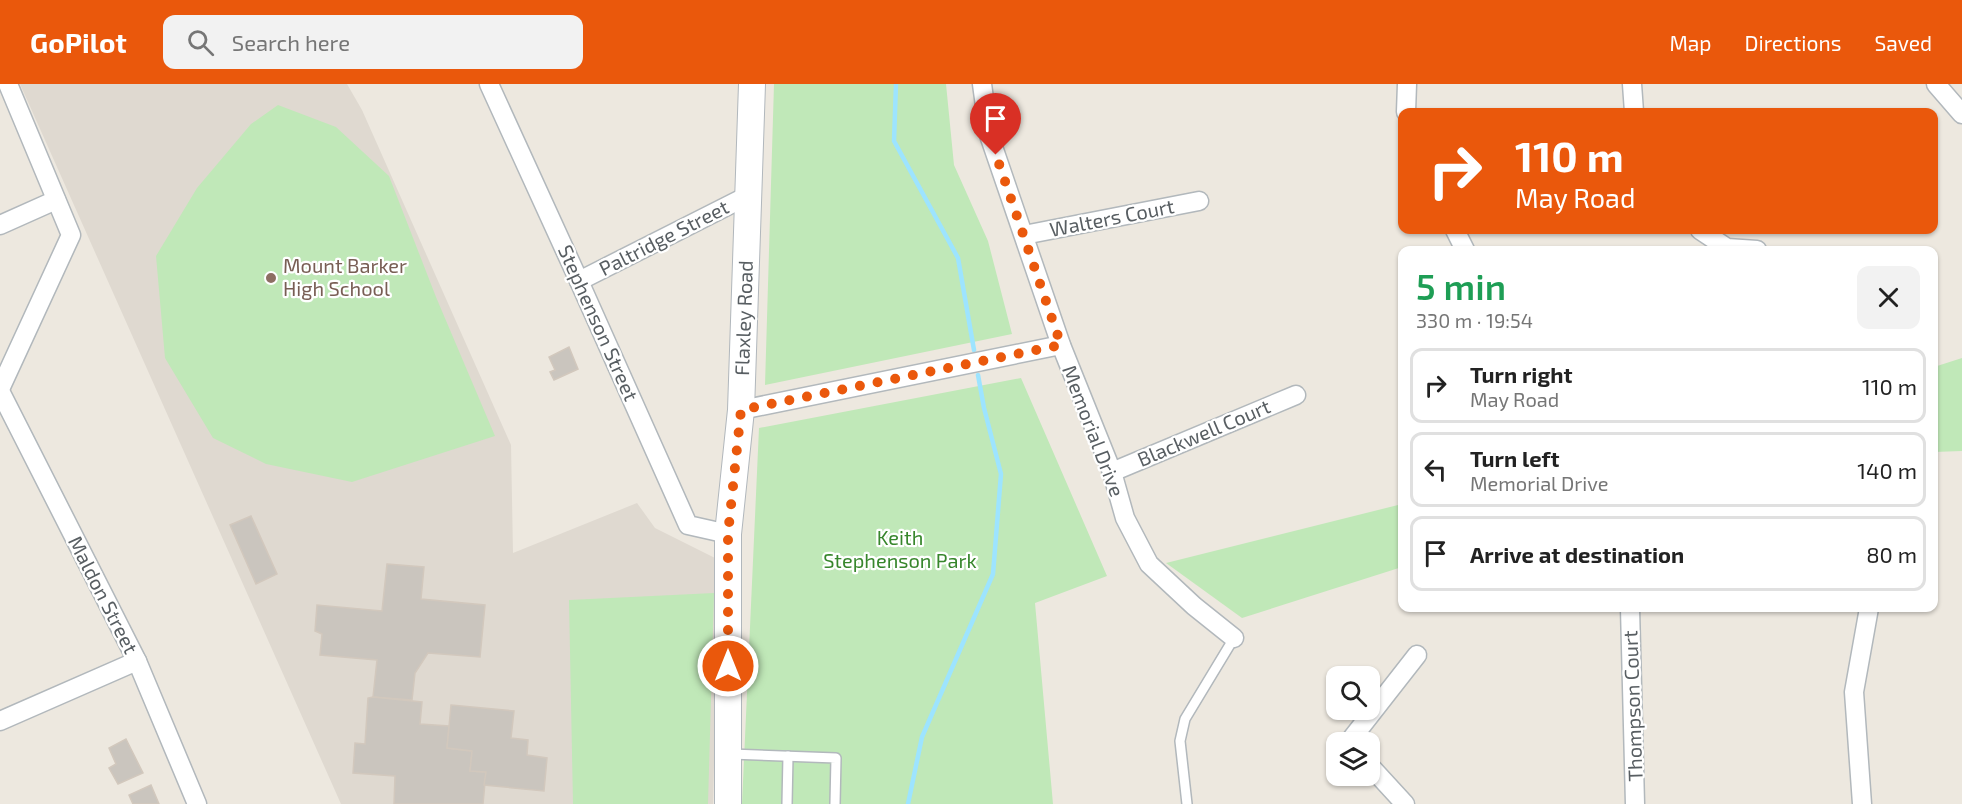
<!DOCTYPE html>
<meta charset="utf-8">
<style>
body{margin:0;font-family:"Exo 2",sans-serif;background:#f2f2f2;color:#222;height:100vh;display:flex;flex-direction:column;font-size:22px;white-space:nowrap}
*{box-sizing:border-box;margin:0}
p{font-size:20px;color:#767676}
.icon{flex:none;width:33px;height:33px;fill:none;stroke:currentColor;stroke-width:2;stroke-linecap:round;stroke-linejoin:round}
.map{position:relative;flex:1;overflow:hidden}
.side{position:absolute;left:1398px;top:162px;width:540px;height:366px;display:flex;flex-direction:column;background:#fff;border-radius:12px;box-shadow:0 2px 4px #0004}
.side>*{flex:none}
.guide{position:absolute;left:1398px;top:24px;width:540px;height:126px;border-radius:12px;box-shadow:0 2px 4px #0004;background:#ea580c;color:#fff;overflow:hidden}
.controls{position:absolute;left:1326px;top:582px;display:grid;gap:12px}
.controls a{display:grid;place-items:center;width:54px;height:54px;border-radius:12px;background:#fff;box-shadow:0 2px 4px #0004;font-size:30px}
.pin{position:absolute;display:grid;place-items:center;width:51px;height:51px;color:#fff;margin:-62px -26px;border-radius:50% 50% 50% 0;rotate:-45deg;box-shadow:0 0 6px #0007}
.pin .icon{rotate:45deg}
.me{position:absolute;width:66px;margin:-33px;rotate:0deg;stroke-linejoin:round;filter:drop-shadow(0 0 4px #0008)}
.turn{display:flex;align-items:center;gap:21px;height:126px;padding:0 18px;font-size:27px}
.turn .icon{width:78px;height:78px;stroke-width:2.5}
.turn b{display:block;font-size:42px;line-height:51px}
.round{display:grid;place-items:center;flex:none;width:63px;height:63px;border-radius:12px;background:#f2f2f2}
.summary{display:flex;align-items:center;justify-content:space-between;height:102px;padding:0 18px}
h1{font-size:36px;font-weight:600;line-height:45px;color:#1e9e55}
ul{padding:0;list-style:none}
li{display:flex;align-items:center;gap:18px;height:75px;margin:0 12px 9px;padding:0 6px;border:3px solid #e0e0e0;border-radius:12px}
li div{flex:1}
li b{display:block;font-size:22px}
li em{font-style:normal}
header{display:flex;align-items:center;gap:36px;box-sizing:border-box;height:84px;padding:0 30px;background:#ea580c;color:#fff}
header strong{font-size:28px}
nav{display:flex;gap:33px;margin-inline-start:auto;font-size:21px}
.search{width:420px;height:54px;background:#f2f2f2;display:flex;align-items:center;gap:15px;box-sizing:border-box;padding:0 21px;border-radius:12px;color:#767676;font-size:22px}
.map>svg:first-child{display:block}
</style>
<header>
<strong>GoPilot</strong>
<div class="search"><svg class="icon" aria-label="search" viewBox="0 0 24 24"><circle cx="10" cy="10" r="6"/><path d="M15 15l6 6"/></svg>Search here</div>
<nav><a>Map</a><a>Directions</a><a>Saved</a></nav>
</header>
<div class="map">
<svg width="1962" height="720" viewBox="0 0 1962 720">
<rect width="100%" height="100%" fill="#ede8df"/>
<path fill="#dfd9d0" d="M20,0H347L362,26L511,361L513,469L637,419L655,444L719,476L713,720H341Z"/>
<g fill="#c0e8b8">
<path d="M774,0H946L954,81L988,157L1012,250L765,301Z"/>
<path d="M278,21L336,43L389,92L436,213L495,352L352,398L266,380L213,354L165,274L156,172L197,104L251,40Z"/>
<path d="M1962,274V367L1934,368V283Z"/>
<path d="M1021,294L1107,492L1035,519L1053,720H742L759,344Z"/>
<path d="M1402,420V483L1242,534L1166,479Z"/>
<path d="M714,509L708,720H573L569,516Z"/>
</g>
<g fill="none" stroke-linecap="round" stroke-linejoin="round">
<g stroke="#9de4ff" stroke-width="4.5">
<path d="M896,0L894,57L958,174L974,266"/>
<path d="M908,720L922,653L993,490L1001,390L984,324L978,291"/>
</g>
</g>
<g fill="#cac5be" stroke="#d2c8bd" stroke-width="1.5">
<path d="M569,263L578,285L554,296L550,288L555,286L549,273Z"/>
<path d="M251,432L277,490L256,500L230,441Z"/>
<path d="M387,480L424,483L421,515L485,521L480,573L428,569L415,589L412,616L373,613L377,576L320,571L322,550L315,547L317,521L382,527Z"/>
<path d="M373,613L422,618L420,640L449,642L447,664L472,667L470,687L486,688L483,720H394L395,692L353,689L355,659L365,660L368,614Z"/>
<path d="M451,621L514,627L511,654L528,656L527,671L547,674L544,707L484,701L486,688L470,687L472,667L447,664Z"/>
<path d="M126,655L143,689L118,700L109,684L116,680L109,664Z"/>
<path d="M151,701L159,720H133L129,711Z"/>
</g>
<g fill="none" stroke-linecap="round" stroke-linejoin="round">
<g stroke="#b2b8bc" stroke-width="12">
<g id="service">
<path d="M731,670L836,674L835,720"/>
<path d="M787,720L788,672"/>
<path d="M1187,720L1180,657L1185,635L1234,554"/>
</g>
</g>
<g stroke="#b2b8bc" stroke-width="21">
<g id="minor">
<path d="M489,0L579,197L688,441L728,450"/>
<path d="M982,0L989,51L1061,261L1112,388L1125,434L1149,480L1194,522L1234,554"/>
<path d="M1632,0L1634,28"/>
<path d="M1936,0L1962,30"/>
<path d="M1406,28L1407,0"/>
<path d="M0,141L56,116"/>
<path d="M1455,146L1465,166"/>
<path d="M1700,146L1727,164L1757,166"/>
<path d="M1024,151L1199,117"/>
<path d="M579,197L749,111"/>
<path d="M0,305L71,151L8,0"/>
<path d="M0,307L137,577L197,720"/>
<path d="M741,326L1061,261"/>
<path d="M1112,388L1296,311"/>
<path d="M1630,524L1635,720"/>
<path d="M0,637L137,577"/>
<path d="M1349,658L1417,571"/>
<path d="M1370,682L1405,720"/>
<path d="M1862,720L1854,608L1869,524"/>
</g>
</g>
<g stroke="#b1b7bc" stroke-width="28">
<path id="secondary" d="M728,720V450L741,326L752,0"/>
</g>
<use href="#service" stroke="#fff" stroke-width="9"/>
<use href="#minor" stroke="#fff" stroke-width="18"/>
<use href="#secondary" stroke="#fff" stroke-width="26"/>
</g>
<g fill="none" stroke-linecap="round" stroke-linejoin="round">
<path stroke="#ea580c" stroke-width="10" stroke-dasharray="0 18" d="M728,582V450L741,326L1061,261L996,71"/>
</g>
<circle fill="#8d6e63" stroke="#fff" stroke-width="2" cx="271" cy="194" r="6"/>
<g text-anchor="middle" stroke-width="4.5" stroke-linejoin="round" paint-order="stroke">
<g font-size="20" fill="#585e62" stroke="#fff">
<text transform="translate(1112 134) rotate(-11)" y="7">Walters Court</text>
<text transform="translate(664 154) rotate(-27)" y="7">Paltridge Street</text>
<text transform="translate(744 234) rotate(-88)" y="7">Flaxley Road</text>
<text transform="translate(598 239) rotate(66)" y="7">Stephenson Street</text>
<text transform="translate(1093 347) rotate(69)" y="7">Memorial Drive</text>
<text transform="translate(1204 349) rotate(-23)" y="7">Blackwell Court</text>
<text transform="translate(103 511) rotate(63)" y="7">Maldon Street</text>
<text transform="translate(1633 622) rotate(-92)" y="7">Thompson Court</text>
</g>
<g font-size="20" fill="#785e54" stroke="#fff" text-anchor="start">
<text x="283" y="189">Mount Barker<tspan x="283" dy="23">High School</tspan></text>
</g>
<g font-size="20" fill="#37862c" stroke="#fff">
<text x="900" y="461">Keith<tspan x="900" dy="23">Stephenson Park</tspan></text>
</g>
</g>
</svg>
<div class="controls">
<a><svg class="icon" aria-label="search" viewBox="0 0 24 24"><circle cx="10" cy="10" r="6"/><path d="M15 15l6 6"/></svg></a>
<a><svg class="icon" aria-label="layers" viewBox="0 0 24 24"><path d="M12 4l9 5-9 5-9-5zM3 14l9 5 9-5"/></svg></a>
</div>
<div class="pin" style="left:996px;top:71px;background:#d93025"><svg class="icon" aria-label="arrive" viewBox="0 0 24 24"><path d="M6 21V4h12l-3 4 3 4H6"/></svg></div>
<svg class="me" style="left:728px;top:582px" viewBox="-20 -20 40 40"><circle r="17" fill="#ea580c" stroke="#fff" stroke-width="3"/><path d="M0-11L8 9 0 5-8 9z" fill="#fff"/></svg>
<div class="guide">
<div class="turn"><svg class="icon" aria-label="right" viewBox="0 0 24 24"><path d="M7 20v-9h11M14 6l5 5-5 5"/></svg><div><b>110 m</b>May Road</div></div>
</div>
<section class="side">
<div class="summary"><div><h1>5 min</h1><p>330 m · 19:54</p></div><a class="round"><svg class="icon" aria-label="close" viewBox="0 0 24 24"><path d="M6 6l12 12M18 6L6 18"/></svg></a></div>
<ul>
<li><svg class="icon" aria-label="right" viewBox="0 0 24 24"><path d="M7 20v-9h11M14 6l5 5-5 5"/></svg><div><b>Turn right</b><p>May Road</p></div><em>110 m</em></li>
<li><svg class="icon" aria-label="left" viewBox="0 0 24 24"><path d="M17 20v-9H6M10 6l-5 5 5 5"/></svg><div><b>Turn left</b><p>Memorial Drive</p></div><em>140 m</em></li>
<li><svg class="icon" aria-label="arrive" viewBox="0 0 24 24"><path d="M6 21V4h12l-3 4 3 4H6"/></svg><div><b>Arrive at destination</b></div><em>80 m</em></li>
</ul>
</section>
</div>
